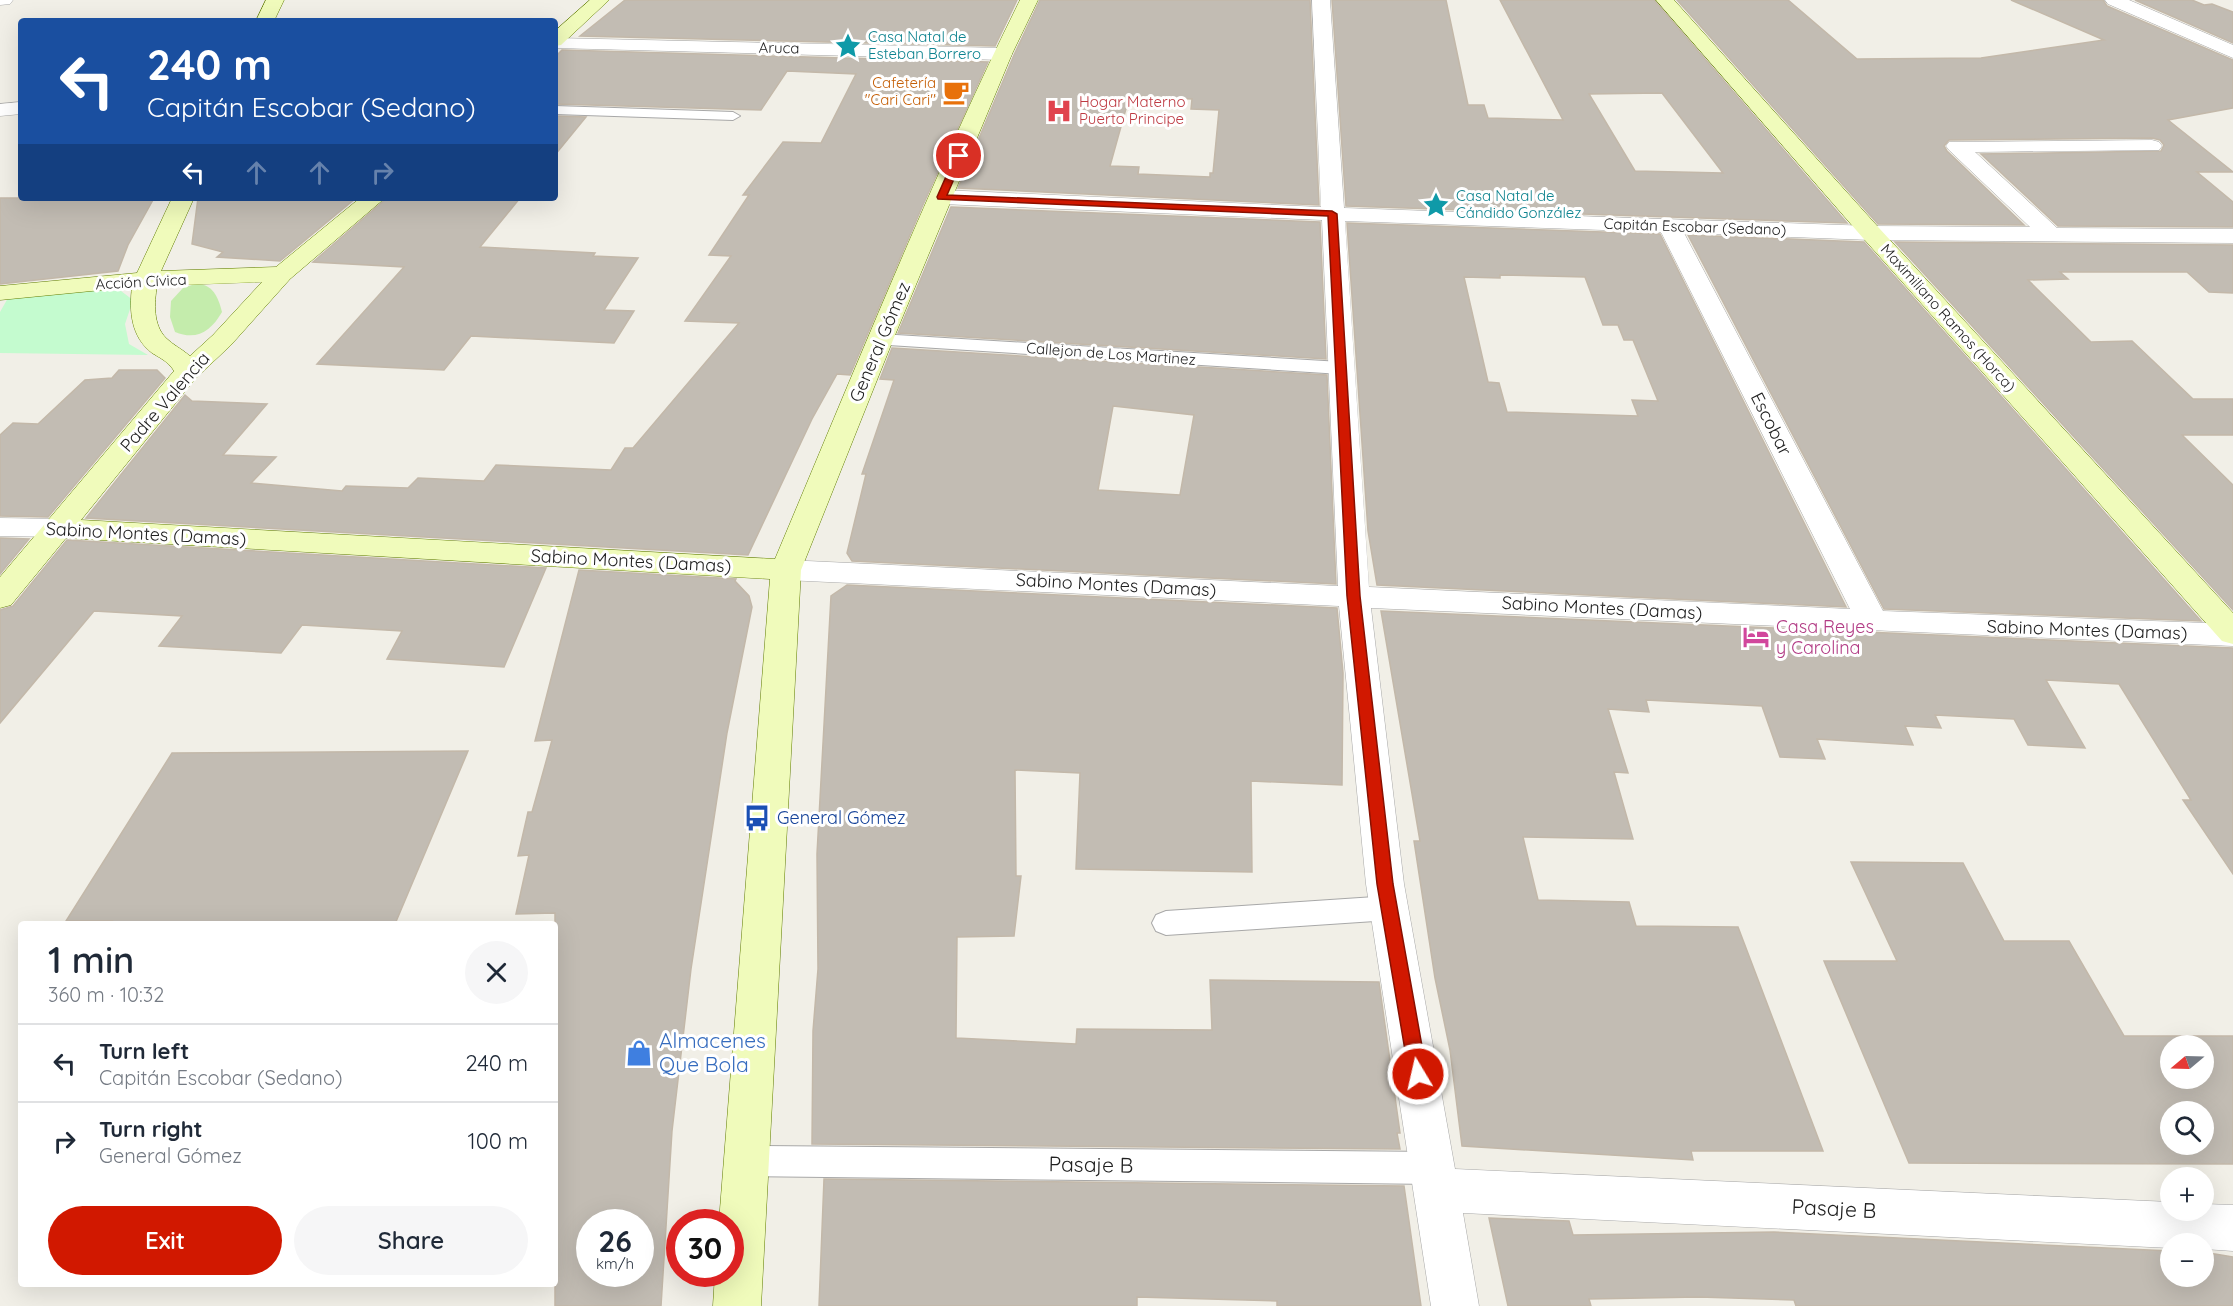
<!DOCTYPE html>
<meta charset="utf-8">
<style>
body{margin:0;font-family:Quicksand,sans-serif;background:#f6f6f7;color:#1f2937;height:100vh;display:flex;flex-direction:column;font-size:22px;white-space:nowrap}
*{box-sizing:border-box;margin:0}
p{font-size:20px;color:#747a83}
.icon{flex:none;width:33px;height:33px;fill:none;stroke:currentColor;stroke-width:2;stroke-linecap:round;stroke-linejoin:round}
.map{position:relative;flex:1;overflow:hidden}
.side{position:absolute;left:18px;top:921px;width:540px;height:366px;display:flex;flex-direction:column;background:#fff;border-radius:6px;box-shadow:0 6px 24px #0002}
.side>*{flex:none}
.top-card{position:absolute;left:18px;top:18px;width:540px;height:183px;border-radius:6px;box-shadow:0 6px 24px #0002;background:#1a4fa0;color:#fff;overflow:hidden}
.needle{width:39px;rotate:251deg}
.tools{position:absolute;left:2160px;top:1035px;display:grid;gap:12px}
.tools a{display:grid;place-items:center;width:54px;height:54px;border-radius:50%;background:#fff;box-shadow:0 6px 24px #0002;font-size:30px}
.speed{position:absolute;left:576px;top:1209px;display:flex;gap:12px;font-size:30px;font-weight:700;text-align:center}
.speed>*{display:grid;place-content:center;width:78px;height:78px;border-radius:50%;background:#fff;box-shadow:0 6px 24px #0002;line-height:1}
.speed small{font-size:15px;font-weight:400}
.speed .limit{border:9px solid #d22;background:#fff;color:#111}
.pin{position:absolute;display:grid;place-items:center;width:51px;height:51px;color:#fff;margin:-26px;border:3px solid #fff;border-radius:50%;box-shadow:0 2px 6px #0007}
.me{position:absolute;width:66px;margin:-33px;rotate:351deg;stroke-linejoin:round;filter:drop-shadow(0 0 4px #0008)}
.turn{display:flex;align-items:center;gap:21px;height:126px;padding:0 30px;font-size:27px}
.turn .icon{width:78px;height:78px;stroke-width:2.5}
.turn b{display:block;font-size:42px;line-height:51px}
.lanes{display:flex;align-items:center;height:57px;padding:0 30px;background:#0003;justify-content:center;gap:30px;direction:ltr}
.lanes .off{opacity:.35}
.round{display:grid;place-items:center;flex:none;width:63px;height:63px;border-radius:32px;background:#f6f6f7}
.summary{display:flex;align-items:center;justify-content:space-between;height:102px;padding:0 30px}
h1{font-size:36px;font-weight:600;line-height:45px}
.action{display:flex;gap:12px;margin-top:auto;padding:12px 30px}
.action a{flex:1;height:69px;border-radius:36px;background:#d11800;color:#fff;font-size:24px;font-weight:600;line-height:69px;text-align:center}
.action a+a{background:#f6f6f7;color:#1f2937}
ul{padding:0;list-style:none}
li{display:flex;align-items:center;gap:18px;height:78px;padding:0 30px;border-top:2px solid #e0e1e3}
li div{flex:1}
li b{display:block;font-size:22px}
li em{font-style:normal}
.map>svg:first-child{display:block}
</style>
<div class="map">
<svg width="2233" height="1306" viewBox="0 0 2233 1306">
<rect width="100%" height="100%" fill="#f1efe7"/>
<path fill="#c4ecac" d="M195,284C212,283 218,296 222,312C211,331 197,341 175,332L170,317L171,301L183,288Z"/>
<path fill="#c4fbcf" d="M92,290L121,291L133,300L125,324L129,344L148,355L0,353V312L8,298Z"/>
<g fill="#c2bcb3" stroke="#c3b8a9" stroke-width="1.5" fill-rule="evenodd">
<path d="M625,0H1017L995,46L580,36Z"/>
<path d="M1040,0H1310L1319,205L958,188L1014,55ZM1134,96L1192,99L1191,109L1219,110L1213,173H1210V177L1138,174L1139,167L1110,166L1127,105L1132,106Z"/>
<path d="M1332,0H1446L1468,105H1484L1488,118L1563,120L1500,0H1654L1847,223L1346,206ZM1662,93L1723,173L1635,171L1589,94Z"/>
<path d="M1677,0H1788L1857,59L1981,58L2104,40L2011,0H2103L2107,6L2233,60V108L2168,120L2233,172H2197L2233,202V227L2058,226L1981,154L2161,151L2164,145L2160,140L2152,138L1949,140L1944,146L1947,151L2024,225L1878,224Z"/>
<path d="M2135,0H2192L2204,5L2212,4L2233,12V43Z"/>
<path d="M562,50L988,62L922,207L850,375L837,374L812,419L748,555L86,518L185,395L192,401L267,404L223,455L276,457L251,483L342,491L346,486L408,488L418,478L484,481L496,465L611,470L625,448H633L739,323L685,321L731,256L709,255L749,195H743L783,142L821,143L856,74L787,71L761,110L555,104V57Z"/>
<path d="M555,116L586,117L555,155Z"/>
<path d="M0,198H154L128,245L118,271L0,284Z"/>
<path d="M198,198H356L280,261L217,257L223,252L192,244Z"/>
<path d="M387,198H520L480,247L595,253L593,256L638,258L604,310L634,311L614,343L471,336L444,370L317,364L404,267L313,262Z"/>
<path d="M951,207L1320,222L1326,359L898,333Z"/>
<path d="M1347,223L1660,234L1846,607L1377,585L1368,531ZM1500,275L1585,277L1603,325H1618L1624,340H1633L1658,401L1632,400L1638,416L1507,412L1499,383L1488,382L1464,277L1500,278Z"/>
<path d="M1688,235L1864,242L2201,621L1884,609Z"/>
<path d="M1895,242L2233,245V293L2209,292L2187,272H2060L2068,279L2028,280L2091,342L2132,341L2193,399H2233V435H2182L2233,485V610Z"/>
<path d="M892,348L1327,375L1336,584L852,561L847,553L866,474H862L894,380L880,379ZM1113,406L1194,415L1180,495L1098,490Z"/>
<path d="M119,370H157L165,378L48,517L0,516V435L13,423L38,424L85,380L112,378Z"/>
<path d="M0,538L29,539L0,574Z"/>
<path d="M67,540L546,568L504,667L387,659L402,631L302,625L281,653L159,646L182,616L94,611L0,723V610L13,606Z"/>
<path d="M579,570L736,579L735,581L749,596L752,607L727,733L691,969L672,1131L661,1306H555V913L516,914L529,855L518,856L528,812H532L552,740L535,741ZM590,1222H640V1274H590Z"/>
<path d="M847,585L1337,608L1343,673L1342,785L1251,781L1252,872L1076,869L1080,773L1015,770L1016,876H1021L1014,936L957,937L956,1038L1076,1044L1077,1029L1212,1030L1210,980L1379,982L1400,1133H1397L1400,1149L812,1144L813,1031L818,969L817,854L831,596Z"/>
<path d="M1381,611L2233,648V874L2183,800H2191L2119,684L2046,680L2085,748L2028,745L2014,719L1935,715L1941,728L1905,726L1913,745L1817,739L1825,759L1780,757L1762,706L1646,700L1649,712L1608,709L1628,773L1614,772L1633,839L1523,837L1538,900L1629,902L1636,926L1738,927L1823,1151H1691L1693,1160L1462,1146L1450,1050L1435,978L1414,841H1420Z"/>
<path d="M468,751L395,924H110L112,921H66L172,753Z"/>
<path d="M1851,862L1963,863L2004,941H2069L2124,1036H2233V1164L1909,1163L1824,961H1897ZM2170,1046H2204V1078H2170ZM2170,1112H2204V1144H2170Z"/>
<path d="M824,1179L1404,1186L1421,1306H1277V1301L1137,1297V1306H819Z"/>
<path d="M1489,1218L1569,1221L1573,1235L1774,1232L2170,1251V1276H2204V1253L2215,1254L2233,1257V1306H1796L1794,1300L1699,1297L1589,1299L1591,1306H1508Z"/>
</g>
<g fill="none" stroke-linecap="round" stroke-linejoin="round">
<g stroke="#a8a8a8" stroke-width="2">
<g id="lane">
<path d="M555,106L733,112L740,116L733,120L555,114Z"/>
<path d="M880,334L1341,362L1348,364L1350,368L1348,372L1341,374L873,344L871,340L873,336Z"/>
<path d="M1390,896L1400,900L1404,908L1400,916L1390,920L1166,935L1156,931L1152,923L1156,915L1166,911Z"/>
<path d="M748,1146L1434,1152L1446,1157L1451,1168L1446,1179L1434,1184L748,1176L736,1172L732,1161L736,1150Z"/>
</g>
</g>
<g stroke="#a8a8a8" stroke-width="1">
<g id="street">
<path d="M0,0H13L10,4L0,5Z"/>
<path d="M1312,0H1330L1344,208L1871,226L2030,227L1949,150L1946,146L1949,142L2152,140L2159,142L2162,146L2159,150L1975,152L2057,228L2233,229V243L1871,240L1684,233L1883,611L2233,624V646L1371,608L1404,884L1455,1169L2170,1202V1210H2204V1204L2233,1205V1251L2204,1249V1244H2170V1248L1463,1213L1479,1306H1431L1366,884L1339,606L786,580L775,577L771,570L775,563L786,560L1338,586L1322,220L942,204L934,202L931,197L934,192L942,190L1321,207ZM1345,221L1661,232L1850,609L1369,587Z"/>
<path d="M2105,0H2129L2233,45V58L2108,4Z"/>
<path d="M555,38L1003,48L1010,50L1012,54L1010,58L1003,60L555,48Z"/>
<path d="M21,102V114L0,116V104Z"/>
<path d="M0,518L59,519L70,521L74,528L70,535L59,537L0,536Z"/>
</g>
</g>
<g stroke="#617d02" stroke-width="1">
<g id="secondary">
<path d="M266,0H284L274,21H256Z"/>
<path d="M590,0H609L561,45L555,46V31Z"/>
<path d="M1020,0H1038L1012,54L893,340L801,570L761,1306H713L715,1274H730V1222H719L770,579L66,538L11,605L0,608V577L174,371C169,362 160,358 152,353C131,337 129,311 132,287L0,300V286L137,273L172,198H194L161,271L276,267L360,198H385L290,279L231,345L196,378L81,520L775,559C854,372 930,182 1020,0ZM262,282L213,335L190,356C182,349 173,345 166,338C153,325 154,303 157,286Z"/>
<path d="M1656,0H1674L1879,228L2233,613V644L2222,641L1863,238Z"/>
</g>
</g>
<use href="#lane" fill="#fff" fill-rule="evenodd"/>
<use href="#street" fill="#fff" fill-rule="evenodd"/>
<use href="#secondary" fill="#f0fbbb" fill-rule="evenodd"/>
</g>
<path fill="#d11800" stroke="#881000" stroke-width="1.5" d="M956,154L964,156L947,195L1332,211L1337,214L1360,596L1393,884L1427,1074L1424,1079L1418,1082L1411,1079L1409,1074L1377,884L1347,596L1328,216L938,199L937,197Z"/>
<defs>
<g id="sight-bare" transform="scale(2.07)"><path d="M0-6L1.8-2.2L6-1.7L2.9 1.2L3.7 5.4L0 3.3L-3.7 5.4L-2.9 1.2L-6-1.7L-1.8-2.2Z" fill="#0f9aa8" stroke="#fff" stroke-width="2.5" paint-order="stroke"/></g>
<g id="cafe-bare" transform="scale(2.07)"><path d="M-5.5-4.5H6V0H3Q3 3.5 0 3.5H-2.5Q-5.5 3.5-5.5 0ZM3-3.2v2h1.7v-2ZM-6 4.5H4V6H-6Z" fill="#e8710a" stroke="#fff" stroke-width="2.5" paint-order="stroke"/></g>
<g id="hospital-bare" transform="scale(2.07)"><path d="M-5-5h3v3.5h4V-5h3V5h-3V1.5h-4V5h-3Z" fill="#e0444e" stroke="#fff" stroke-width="2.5" paint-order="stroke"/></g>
<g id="hotel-bare" transform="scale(2.07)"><path d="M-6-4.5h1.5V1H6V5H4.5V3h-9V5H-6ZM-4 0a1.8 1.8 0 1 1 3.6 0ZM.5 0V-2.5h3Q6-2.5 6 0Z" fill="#d1479c" stroke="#fff" stroke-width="2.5" paint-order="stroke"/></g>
<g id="bus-bare" transform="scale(2.07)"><path d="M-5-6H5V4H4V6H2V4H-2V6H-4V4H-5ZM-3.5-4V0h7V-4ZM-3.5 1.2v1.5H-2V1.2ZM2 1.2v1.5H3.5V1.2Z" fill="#1a4fb4" stroke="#fff" stroke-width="2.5" paint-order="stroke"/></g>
<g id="shop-bare" transform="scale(2.07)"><path d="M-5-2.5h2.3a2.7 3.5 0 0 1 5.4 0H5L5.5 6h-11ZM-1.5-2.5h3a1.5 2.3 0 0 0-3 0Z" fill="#3f7fe0" stroke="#fff" stroke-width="2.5" paint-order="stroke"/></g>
</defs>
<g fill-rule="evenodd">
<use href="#sight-bare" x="848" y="46"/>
<use href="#cafe-bare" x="956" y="92"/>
<use href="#hospital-bare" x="1059" y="111"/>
<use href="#sight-bare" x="1436" y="205"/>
<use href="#hotel-bare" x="1756" y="637"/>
<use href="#bus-bare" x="757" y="818"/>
<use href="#shop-bare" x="639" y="1053"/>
</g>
<g text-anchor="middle" stroke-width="6" stroke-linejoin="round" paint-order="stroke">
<g font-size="15" fill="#0d838f" stroke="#fff" text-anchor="start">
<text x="868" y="42">Casa Natal de<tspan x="868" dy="17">Esteban Borrero</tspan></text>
<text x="1456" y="201">Casa Natal de<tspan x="1456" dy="17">Cándido González</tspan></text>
</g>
<g font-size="15" fill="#212121" stroke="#fff">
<text transform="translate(779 48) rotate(1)" y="5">Aruca</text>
<text transform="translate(1695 227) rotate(2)" y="5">Capitán Escobar (Sedano)</text>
<text transform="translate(141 282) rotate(-3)" y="5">Acción Cívica</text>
<text transform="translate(1948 318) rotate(48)" y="5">Maximiliano Ramos (Horca)</text>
<text transform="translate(1111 354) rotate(4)" y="5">Callejon de Los Martinez</text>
</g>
<g font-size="15" fill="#c56008" stroke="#fff" text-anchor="end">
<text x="936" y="88">Cafetería<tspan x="936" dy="17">"Cari Cari"</tspan></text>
</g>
<g font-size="15" fill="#be3a42" stroke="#fff" text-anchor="start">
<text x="1079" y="107">Hogar Materno<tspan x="1079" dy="17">Puerto Principe</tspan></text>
</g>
<g font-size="18" fill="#212121" stroke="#fff">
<text transform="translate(880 342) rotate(-67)" y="6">General Gómez</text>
<text transform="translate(165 402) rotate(-49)" y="6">Padre Valencia</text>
<text transform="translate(1771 424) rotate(63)" y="6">Escobar</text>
<text transform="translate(146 534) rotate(3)" y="6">Sabino Montes (Damas)</text>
<text transform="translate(631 561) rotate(3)" y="6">Sabino Montes (Damas)</text>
<text transform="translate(1116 585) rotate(3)" y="6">Sabino Montes (Damas)</text>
<text transform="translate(1602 608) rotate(3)" y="6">Sabino Montes (Damas)</text>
<text transform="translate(2087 630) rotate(2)" y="6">Sabino Montes (Damas)</text>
</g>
<g font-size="18" fill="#b23c85" stroke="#fff" text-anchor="start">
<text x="1776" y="633">Casa Reyes<tspan x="1776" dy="21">y Carolina</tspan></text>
</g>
<g font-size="18" fill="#164399" stroke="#fff" text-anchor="start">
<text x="777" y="824">General Gómez</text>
</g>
<g font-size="21" fill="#366cbe" stroke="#fff" text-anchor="start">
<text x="659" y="1048">Almacenes<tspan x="659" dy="24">Que Bola</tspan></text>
</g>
<g font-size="21" fill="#212121" stroke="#fff">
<text transform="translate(1091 1165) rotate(1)" y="7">Pasaje B</text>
<text transform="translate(1834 1209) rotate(3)" y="7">Pasaje B</text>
</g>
</g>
</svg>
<div class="tools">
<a><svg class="needle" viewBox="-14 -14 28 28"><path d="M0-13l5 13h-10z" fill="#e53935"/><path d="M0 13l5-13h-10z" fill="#747a83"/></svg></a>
<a><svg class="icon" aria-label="search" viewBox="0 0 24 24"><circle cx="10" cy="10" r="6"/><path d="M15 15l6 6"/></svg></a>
<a>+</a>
<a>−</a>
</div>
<div class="speed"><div>26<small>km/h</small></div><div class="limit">30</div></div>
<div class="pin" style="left:959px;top:156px;background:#d93025"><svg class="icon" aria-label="arrive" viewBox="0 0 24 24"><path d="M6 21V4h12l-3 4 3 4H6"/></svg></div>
<svg class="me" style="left:1418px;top:1074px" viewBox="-20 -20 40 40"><circle r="17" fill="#d11800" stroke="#fff" stroke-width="3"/><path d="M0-11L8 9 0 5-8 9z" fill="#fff"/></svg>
<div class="top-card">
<div class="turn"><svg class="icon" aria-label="left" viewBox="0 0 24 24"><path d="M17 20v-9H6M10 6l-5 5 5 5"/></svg><div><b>240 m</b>Capitán Escobar (Sedano)</div></div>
<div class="lanes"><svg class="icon" aria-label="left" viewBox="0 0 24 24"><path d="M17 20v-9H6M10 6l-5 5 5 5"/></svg><svg class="icon off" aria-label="ahead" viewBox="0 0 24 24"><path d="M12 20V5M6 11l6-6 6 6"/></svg><svg class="icon off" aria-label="ahead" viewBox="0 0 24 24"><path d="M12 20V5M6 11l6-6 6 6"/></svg><svg class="icon off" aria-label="right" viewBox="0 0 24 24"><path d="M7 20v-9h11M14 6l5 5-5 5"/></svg></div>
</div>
<section class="side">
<div class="summary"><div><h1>1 min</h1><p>360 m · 10:32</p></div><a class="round"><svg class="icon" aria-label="close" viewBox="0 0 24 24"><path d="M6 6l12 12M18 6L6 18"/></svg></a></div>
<ul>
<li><svg class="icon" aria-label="left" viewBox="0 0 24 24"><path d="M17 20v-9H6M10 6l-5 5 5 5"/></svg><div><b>Turn left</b><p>Capitán Escobar (Sedano)</p></div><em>240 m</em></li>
<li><svg class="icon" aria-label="right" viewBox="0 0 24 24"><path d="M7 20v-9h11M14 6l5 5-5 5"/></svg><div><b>Turn right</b><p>General Gómez</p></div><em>100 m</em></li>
</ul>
<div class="action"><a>Exit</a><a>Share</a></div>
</section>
</div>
